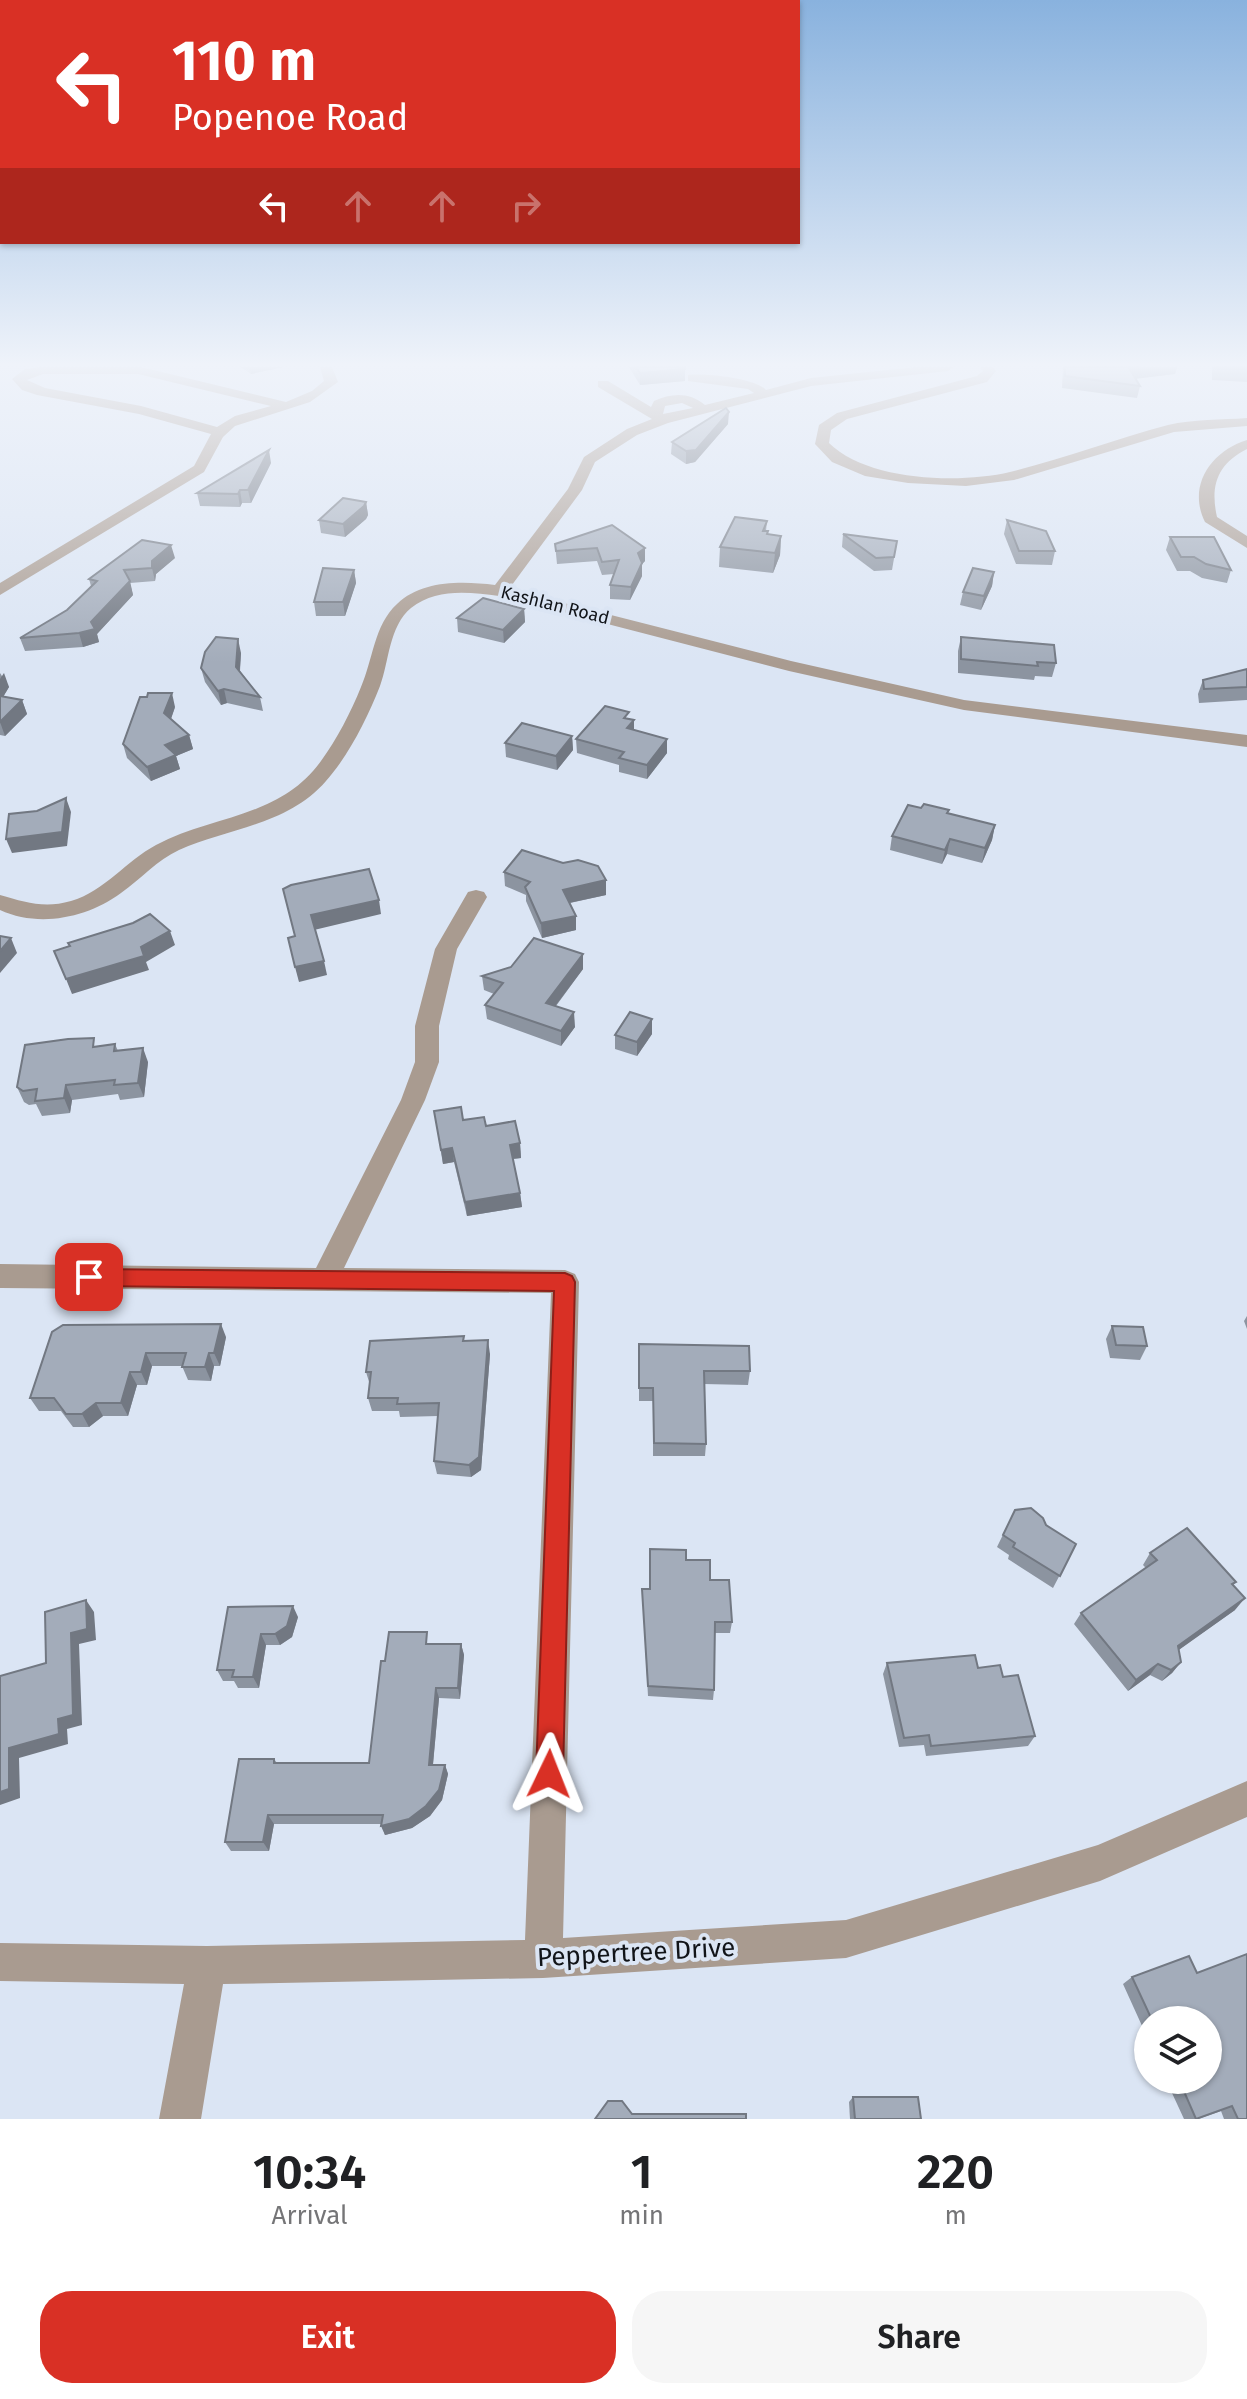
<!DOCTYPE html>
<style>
body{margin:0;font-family:"Fira Sans",sans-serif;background:#f6f6f6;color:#202124;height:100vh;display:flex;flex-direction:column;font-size:30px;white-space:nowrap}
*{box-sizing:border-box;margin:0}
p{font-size:26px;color:#757577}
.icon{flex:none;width:44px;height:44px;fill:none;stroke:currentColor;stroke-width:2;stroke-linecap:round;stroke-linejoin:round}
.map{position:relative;height:2119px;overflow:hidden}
.panel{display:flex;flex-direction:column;background:#fff;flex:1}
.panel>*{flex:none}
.hud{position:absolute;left:0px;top:0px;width:800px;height:244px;box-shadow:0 2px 6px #0004;background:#d93025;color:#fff;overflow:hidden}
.fabs{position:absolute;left:1134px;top:2006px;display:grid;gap:16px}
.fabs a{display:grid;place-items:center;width:88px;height:88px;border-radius:50%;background:#fff;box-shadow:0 2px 6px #0004;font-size:40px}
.pin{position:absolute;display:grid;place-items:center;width:68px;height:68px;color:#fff;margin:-34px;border-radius:16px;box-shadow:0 4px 12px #0006}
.me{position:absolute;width:88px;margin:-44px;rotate:2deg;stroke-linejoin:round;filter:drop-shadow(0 0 6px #0008)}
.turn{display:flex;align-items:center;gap:28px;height:168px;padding:0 40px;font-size:36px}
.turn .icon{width:104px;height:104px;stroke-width:2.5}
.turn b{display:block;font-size:56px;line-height:68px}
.lanes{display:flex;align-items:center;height:76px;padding:0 40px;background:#0003;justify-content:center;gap:40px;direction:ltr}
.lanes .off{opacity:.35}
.eta{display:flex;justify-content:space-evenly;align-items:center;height:136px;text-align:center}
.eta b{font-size:48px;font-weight:600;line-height:56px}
.cta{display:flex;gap:16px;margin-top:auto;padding:16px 40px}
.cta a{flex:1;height:92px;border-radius:32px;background:#d93025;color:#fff;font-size:32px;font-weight:600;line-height:92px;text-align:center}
.cta a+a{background:#f6f6f6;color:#202124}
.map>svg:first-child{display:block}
</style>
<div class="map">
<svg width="1247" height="2119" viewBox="0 0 1247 2119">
<rect width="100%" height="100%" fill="#dbe5f4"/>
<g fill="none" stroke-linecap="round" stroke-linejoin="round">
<g fill="#a99b90" fill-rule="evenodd">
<path d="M40,367H141L286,402L312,391L324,381L320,367H332L338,382L310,402L235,426L223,437L204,472L0,595V583L194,466L211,434L139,414L37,395L22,390L12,379L25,369ZM43,374H138L271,406L235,416L217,427L141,406L45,388L27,380Z"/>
<path d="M916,367H954L948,371L811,386L668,423L637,435L595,462L582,490L509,589L791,661L964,700L1247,735V747L964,710L789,671L499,596C469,592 436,588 411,608C389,626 389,662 380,686C367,719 349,755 326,781C288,825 229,828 179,850C157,860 141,879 121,893C87,918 39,928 0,910V895C25,902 44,909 71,901C105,891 126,861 156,845C213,815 280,818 321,761C337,739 351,712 361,687C373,660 374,625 397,604C422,580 462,581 495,585L568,489L584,457L627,429L652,419L598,387V381H608L651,407L654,401C672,393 689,392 705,405L754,393L748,389L688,381V375C704,373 755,378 766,390L811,378ZM682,403L693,408L663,414L665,406Z"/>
<path d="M980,367H993L996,371L987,382L847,419L831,430L829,443C867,481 959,484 1010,472C1063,459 1115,439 1168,425C1193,419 1222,420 1247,418V426L1174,432L1014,480L966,486L908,483L865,476L832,462L815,444L819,425L837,413L977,376L983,371Z"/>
<path d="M1247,440V449C1217,464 1210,486 1217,517L1247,536V548L1205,522C1187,486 1211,451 1247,440Z"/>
<path d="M476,890L484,892L487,897L457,949L439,1026V1062L425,1100L344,1268L565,1270L575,1274L579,1282L563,1938L846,1920L1098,1845L1247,1781V1817L1100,1881L846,1958L543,1978L223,1984L201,2119H159L184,1984L0,1981V1943L207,1946L525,1940L551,1293L0,1288V1264L316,1268L401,1100L415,1062V1026L435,949L468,892Z"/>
</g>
</g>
<g fill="#8c94a0">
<path d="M241,367H283L251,374Z"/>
<path d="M629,367H685V381L640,385Z"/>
<path d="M1063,367H1177L1175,374L1136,378L1140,386L1137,398L1062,388Z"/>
<path d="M1212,367H1247V382L1212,380Z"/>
<path d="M728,424L695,462L686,464L671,454L672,442Z"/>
<path d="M271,463L251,503H242L240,507L200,506L197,493Z"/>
<path d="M366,502L368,515L366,519L345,537L321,533L319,520Z"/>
<path d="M1007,520L1055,551L1052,565L1016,564L1004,534Z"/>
<path d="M767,521L766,531L768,534L781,536L780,555L773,573L719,567L720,547Z"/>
<path d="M843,534L897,541L892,570L874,571L842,547Z"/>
<path d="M1170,537L1231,570L1227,583L1202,578L1190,571H1177L1166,550Z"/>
<path d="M555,544L645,548V561L642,564V576L630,600L610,599V585L614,574L602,575L597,561L557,564Z"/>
<path d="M175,558L156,574L155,581L130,583L133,595L97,634L99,642L83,647L25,651L20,638L67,610L91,586L89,579Z"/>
<path d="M354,570L356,583L345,616H316L314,602Z"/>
<path d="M994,572L992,586L981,610L960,605L963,592Z"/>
<path d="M524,609L525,622L504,643L458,632L457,618Z"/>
<path d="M961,637L1056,663L1052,677L1035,676L1034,680L958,673V651Z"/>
<path d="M241,653L240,671L260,697L263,711L227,703L221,705L205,682L201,668Z"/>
<path d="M1247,669V700L1199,703L1198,694L1203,680Z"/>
<path d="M0,673L9,687L3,697L22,700L27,714L5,736L0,735Z"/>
<path d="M175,707L171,719L189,735L193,749L176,756L180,769L151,781L127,758L123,744Z"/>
<path d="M629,719L634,730L667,753L647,779L619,772V765L577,753L576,739Z"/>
<path d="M572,736L573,750L557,770L506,757L505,743Z"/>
<path d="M921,808L948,813L995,825L992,840L982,863L947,854L942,864L890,850L892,836Z"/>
<path d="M504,872L606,880V895L570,903L576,916V930L542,938L526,901V895L505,886Z"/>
<path d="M583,954V969L556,1006L575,1027L561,1046L487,1019L485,1005L494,994L484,990L482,976Z"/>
<path d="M652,1019V1034L637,1056L615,1049V1035Z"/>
<path d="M115,1044L118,1051L148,1062L144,1097L120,1100L118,1094L72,1100L70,1113L42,1116L36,1104L29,1105L24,1102L17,1087L98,1046Z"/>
<path d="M434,1111L486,1126L520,1143L521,1158L513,1159L520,1193L522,1207L467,1216L454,1162L443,1164Z"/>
<path d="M1247,1316V1329L1244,1321Z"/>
<path d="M1112,1326L1147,1346L1140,1360L1110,1358L1106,1339Z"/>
<path d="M52,1332L226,1337L220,1366H214L211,1381L188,1380L182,1366H152L147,1385H137L128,1416H103L89,1427H73L61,1411H39L30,1398Z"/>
<path d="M465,1341L490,1354L481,1470L471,1477L437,1474L434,1461L438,1416L400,1417L399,1411H372L368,1398L370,1385L366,1372Z"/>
<path d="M639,1344L750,1371L748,1385L704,1384L706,1444L705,1456H653V1401H639Z"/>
<path d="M1015,1510L1046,1525L1076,1544L1053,1588L1008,1559L1009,1555L997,1547Z"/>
<path d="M1150,1553L1236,1582L1233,1585L1235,1610L1178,1650L1181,1662L1172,1673L1162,1681L1150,1675L1128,1691L1074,1624L1081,1613L1146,1568L1143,1565Z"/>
<path d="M686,1560L710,1580L732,1622L730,1633H715L714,1690L713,1700L648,1696L642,1589H650Z"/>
<path d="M228,1607L298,1617L292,1637L280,1645H266L259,1688H238L234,1681H223L217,1670Z"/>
<path d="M430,1644H461L464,1655L460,1699L439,1698L433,1765H445L448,1774L442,1800L430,1816L412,1828L385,1835L381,1824H274L269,1851H231L225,1842L274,1759L277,1763H369L385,1661Z"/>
<path d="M887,1663L978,1668L1003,1677L1035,1736L1028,1746L926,1756L924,1745L899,1747L883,1674Z"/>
<path d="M1247,1954V2119H1224L1221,2111L1198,2119H1184L1166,2080H1208V2020H1148V2039L1123,1984L1132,1977L1189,1956L1197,1973Z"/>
<path d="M853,2097L921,2119H850L849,2102Z"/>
</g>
<g fill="#727882">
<path d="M249,367H283L251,374Z"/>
<path d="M1139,367H1177L1175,374L1126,380L1129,368Z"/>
<path d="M685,369V381L640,385V373Z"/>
<path d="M729,412L728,424L695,462L686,464V451Z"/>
<path d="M269,450L271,463L251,503L248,490Z"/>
<path d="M240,490L242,503L240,507L238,494Z"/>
<path d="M366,502L368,515L366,519L345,537L343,524Z"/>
<path d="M781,536L780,555L773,573L775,553Z"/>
<path d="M171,545L175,558L156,574L155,581L152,568V561Z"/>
<path d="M645,548V561L642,564V576L630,600L631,587L638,553Z"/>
<path d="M354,570L356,583L345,616L343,602Z"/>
<path d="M994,572L992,586L981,610L984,596Z"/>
<path d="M130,581L133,595L97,634L99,642L83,647L79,633Z"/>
<path d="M524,609L525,622L504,643L503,630Z"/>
<path d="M238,639L241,653L239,680L236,667Z"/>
<path d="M4,673L9,687L0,702V679Z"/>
<path d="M224,689L227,703L221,705L218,691Z"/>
<path d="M172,693L175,707L168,727L164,713Z"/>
<path d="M22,700L27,714L5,736L0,722Z"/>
<path d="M634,720V734L627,728Z"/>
<path d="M189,735L193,749L176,756L180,769L151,781L147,767L165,745Z"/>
<path d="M572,736L573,750L557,770L556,756Z"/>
<path d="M667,739V753L647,779V765Z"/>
<path d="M66,798L71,812L67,846L12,853L6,839Z"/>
<path d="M995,825L992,840L982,863L985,848Z"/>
<path d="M950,839L947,854L942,864L945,850Z"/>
<path d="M606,880V895L564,904L563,890Z"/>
<path d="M379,900L381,914L314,930L311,915Z"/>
<path d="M576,916V930L542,938L541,923Z"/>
<path d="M170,931L175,945L146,962L149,970L72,994L66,979L141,947Z"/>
<path d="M11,938L17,953L0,973V951Z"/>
<path d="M583,954V969L547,1017L546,1003Z"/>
<path d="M324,961L327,975L299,982L295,967Z"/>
<path d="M574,1012L575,1027L561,1046V1031Z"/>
<path d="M652,1019V1034L637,1056V1042Z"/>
<path d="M143,1048L148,1062L144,1097L138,1083Z"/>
<path d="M66,1085L72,1100L70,1113L64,1098Z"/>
<path d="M520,1143L521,1158L511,1159L510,1145Z"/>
<path d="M452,1148L454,1162L443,1164L441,1150Z"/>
<path d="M520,1193L522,1207L467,1216L465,1202Z"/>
<path d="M221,1324L226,1337L220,1366L214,1353Z"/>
<path d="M488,1340L490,1354L481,1470L471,1477L469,1465Z"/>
<path d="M146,1353L152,1366L147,1385L141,1372Z"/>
<path d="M209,1353L214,1366L211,1381L205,1367Z"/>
<path d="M130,1372L137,1385L128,1416L121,1403Z"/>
<path d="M96,1403L103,1416L89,1427L82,1414Z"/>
<path d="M1245,1598L1235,1610L1169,1657L1178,1646Z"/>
<path d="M86,1600L94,1612L96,1640L79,1644L82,1725L67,1729L68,1744L19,1758L20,1798L0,1805V1792L9,1748L58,1719L71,1633Z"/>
<path d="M293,1606L298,1617L292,1637L280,1645L275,1634Z"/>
<path d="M261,1634L266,1645L259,1688L253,1677Z"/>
<path d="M461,1644L464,1655L460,1699L458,1688Z"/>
<path d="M1181,1662L1172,1673L1162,1681L1171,1670Z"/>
<path d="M1158,1664L1150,1675L1128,1691L1136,1680Z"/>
<path d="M436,1688L439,1698L432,1774L429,1765Z"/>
<path d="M445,1765L448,1774L442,1800L430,1816L412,1828L385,1835L381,1826Z"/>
<path d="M268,1815L274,1824L269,1851L263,1842Z"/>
</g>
<g fill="#a3acba" stroke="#727882" stroke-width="2">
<path d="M636,367H685V369L640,373Z"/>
<path d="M1065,367H1139L1129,368L1140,386L1065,376Z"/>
<path d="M1215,367H1247V369L1215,368Z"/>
<path d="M726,408L729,412L696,450L686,451L672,442Z"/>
<path d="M269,450L248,490H240L238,494L197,493Z"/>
<path d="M343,498L366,502L364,506L343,524L319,520Z"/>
<path d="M735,517L767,521L763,531H768L767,534L781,536L775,553L720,547Z"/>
<path d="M1007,520L1046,531L1055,551H1019Z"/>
<path d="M612,525L645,548L638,553L642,563L631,587L610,585L619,560L602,562L597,548L556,551L555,544Z"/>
<path d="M843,534L897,541L894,557L876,558Z"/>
<path d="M1170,537H1214L1231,570L1206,564L1194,557H1181Z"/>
<path d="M142,540L171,545L152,561V568L124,570L130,581L91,622L95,629L79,633L20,638L67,610L97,581L89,579Z"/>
<path d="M323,568L354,570L343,602H314Z"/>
<path d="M973,568L994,572L984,596L963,592Z"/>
<path d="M483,598L524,609L503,630L457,618Z"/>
<path d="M216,637L238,639L236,667L260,697L224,689L218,691L201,668L205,652Z"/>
<path d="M961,637L1054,645L1056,663L1037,662L1038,666L961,659Z"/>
<path d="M1247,669V687L1204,689L1203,680Z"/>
<path d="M148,693H172L164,713L189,735L165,745L176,755L147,767L123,744L140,697H147Z"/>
<path d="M0,696L22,700L0,722Z"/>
<path d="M605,706L629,712L624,718L634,720L627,728L667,739L647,765L619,758L624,752L576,739Z"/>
<path d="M522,723L572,736L556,756L505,743Z"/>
<path d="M66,798L62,832L6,839L9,814L37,811Z"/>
<path d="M924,804L949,810L947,813L995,825L985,848L950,839L945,850L892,836L908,805L921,808Z"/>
<path d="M522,850L563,863L578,860L598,866L606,880L563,890L576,916L541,923L525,887L530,882L504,872Z"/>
<path d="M369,869L379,900L311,915L324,961L295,967L288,938L295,936L283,889L291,885Z"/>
<path d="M150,914L170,931L141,947L144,956L66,979L54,951L70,946L68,943L133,923Z"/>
<path d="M0,936L11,938L0,951Z"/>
<path d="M534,938L583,954L546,1003L574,1012L561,1031L485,1005L503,983L482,976L511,967Z"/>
<path d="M630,1012L652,1019L637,1042L615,1035Z"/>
<path d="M94,1038L93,1047L115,1044L114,1051L143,1048L138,1083L114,1085L115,1080L66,1085L64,1098L35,1101L37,1089L23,1091L17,1087L25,1045L68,1039Z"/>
<path d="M461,1107L463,1120L484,1117L486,1126L515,1121L520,1143L510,1145L520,1193L465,1202L452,1148L441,1150L434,1111Z"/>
<path d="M221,1324L214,1353H209L205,1367H182L186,1353H146L141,1372H130L121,1403H96L82,1414H66L54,1398H30L52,1332L63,1325Z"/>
<path d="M1112,1326L1143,1327L1147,1346L1116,1345Z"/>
<path d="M464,1336L463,1341L488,1340L479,1457L469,1465L434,1461L439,1403L397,1404L398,1398H368L371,1372H366L370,1341Z"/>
<path d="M639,1344L749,1346L750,1371H704L706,1444L654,1443L653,1388H639Z"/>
<path d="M1031,1508L1043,1518L1046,1525L1076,1544L1060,1576L1013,1547L1015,1543L1003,1535L1015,1510Z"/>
<path d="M1187,1528L1236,1582L1232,1584L1245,1598L1178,1646L1181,1662L1171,1670L1158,1664L1136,1680L1081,1613L1157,1560L1150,1553Z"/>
<path d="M650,1549L686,1550V1560H710V1580H729L732,1622H715L714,1690L648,1686L642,1589H650Z"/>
<path d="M86,1600L87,1629L71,1633L73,1715L58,1719L59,1734L9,1748V1789L0,1792V1676L46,1663L45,1612Z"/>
<path d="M293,1606L287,1626L275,1634H261L253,1677H232L234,1670H217L228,1607Z"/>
<path d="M389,1632H427L426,1644H461L458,1688H436L429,1765H445L439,1790L426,1806L409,1819L381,1826L383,1815H268L263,1842H225L239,1759H274V1763H369L381,1661H385Z"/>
<path d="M975,1655L978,1668L1000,1665L1003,1677L1018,1675L1035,1736L931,1746L929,1735L904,1738L887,1663Z"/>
<path d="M1247,1954V2119H1238L1232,2106L1196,2119L1179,2080H1208V2020H1152L1132,1977L1189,1956L1197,1973Z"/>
<path d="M853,2097H918L921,2119H855Z"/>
<path d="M608,2101H622L632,2114H746V2119H595Z"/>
</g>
<linearGradient id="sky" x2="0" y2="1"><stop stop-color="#89b2de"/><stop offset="0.55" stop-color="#eff3fa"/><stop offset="1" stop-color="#eff3fa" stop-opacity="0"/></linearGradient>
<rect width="1247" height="663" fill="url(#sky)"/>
<path fill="#d93025" stroke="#8d1f18" stroke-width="2" d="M89,1269L565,1273L572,1276L575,1282L563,1774L559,1784L549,1788L540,1784L536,1774L554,1291L89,1286L81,1284L78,1277L81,1271Z"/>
<g text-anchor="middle" stroke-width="8" stroke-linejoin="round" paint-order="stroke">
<g font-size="18" fill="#111419" stroke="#dbe5f4">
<text transform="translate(555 605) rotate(14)" y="6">Kashlan Road</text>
</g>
<g font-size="26" fill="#111419" stroke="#dbe5f4">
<text transform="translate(636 1952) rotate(-3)" y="9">Peppertree Drive</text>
</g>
</g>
</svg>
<div class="fabs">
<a><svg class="icon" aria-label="layers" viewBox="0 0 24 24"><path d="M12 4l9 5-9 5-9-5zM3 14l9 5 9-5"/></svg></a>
</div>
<div class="pin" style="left:89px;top:1277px;background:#d93025"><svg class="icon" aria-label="arrive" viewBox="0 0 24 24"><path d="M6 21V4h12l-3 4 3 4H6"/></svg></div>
<svg class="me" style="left:549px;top:1774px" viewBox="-20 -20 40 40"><path d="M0-17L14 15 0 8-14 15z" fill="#d93025" stroke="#fff" stroke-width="4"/></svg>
<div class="hud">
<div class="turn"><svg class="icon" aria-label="left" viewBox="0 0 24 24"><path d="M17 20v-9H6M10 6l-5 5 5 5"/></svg><div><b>110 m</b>Popenoe Road</div></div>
<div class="lanes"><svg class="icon" aria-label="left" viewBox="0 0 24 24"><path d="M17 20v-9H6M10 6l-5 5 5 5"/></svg><svg class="icon off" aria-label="ahead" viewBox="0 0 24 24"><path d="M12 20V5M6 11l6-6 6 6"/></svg><svg class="icon off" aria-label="ahead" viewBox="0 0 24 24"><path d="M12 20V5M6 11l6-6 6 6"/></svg><svg class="icon off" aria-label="right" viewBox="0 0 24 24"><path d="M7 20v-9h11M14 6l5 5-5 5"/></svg></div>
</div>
</div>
<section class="panel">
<div class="eta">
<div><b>10:34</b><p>Arrival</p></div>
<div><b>1</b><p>min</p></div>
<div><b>220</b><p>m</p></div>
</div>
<div class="cta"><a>Exit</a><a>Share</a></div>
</section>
